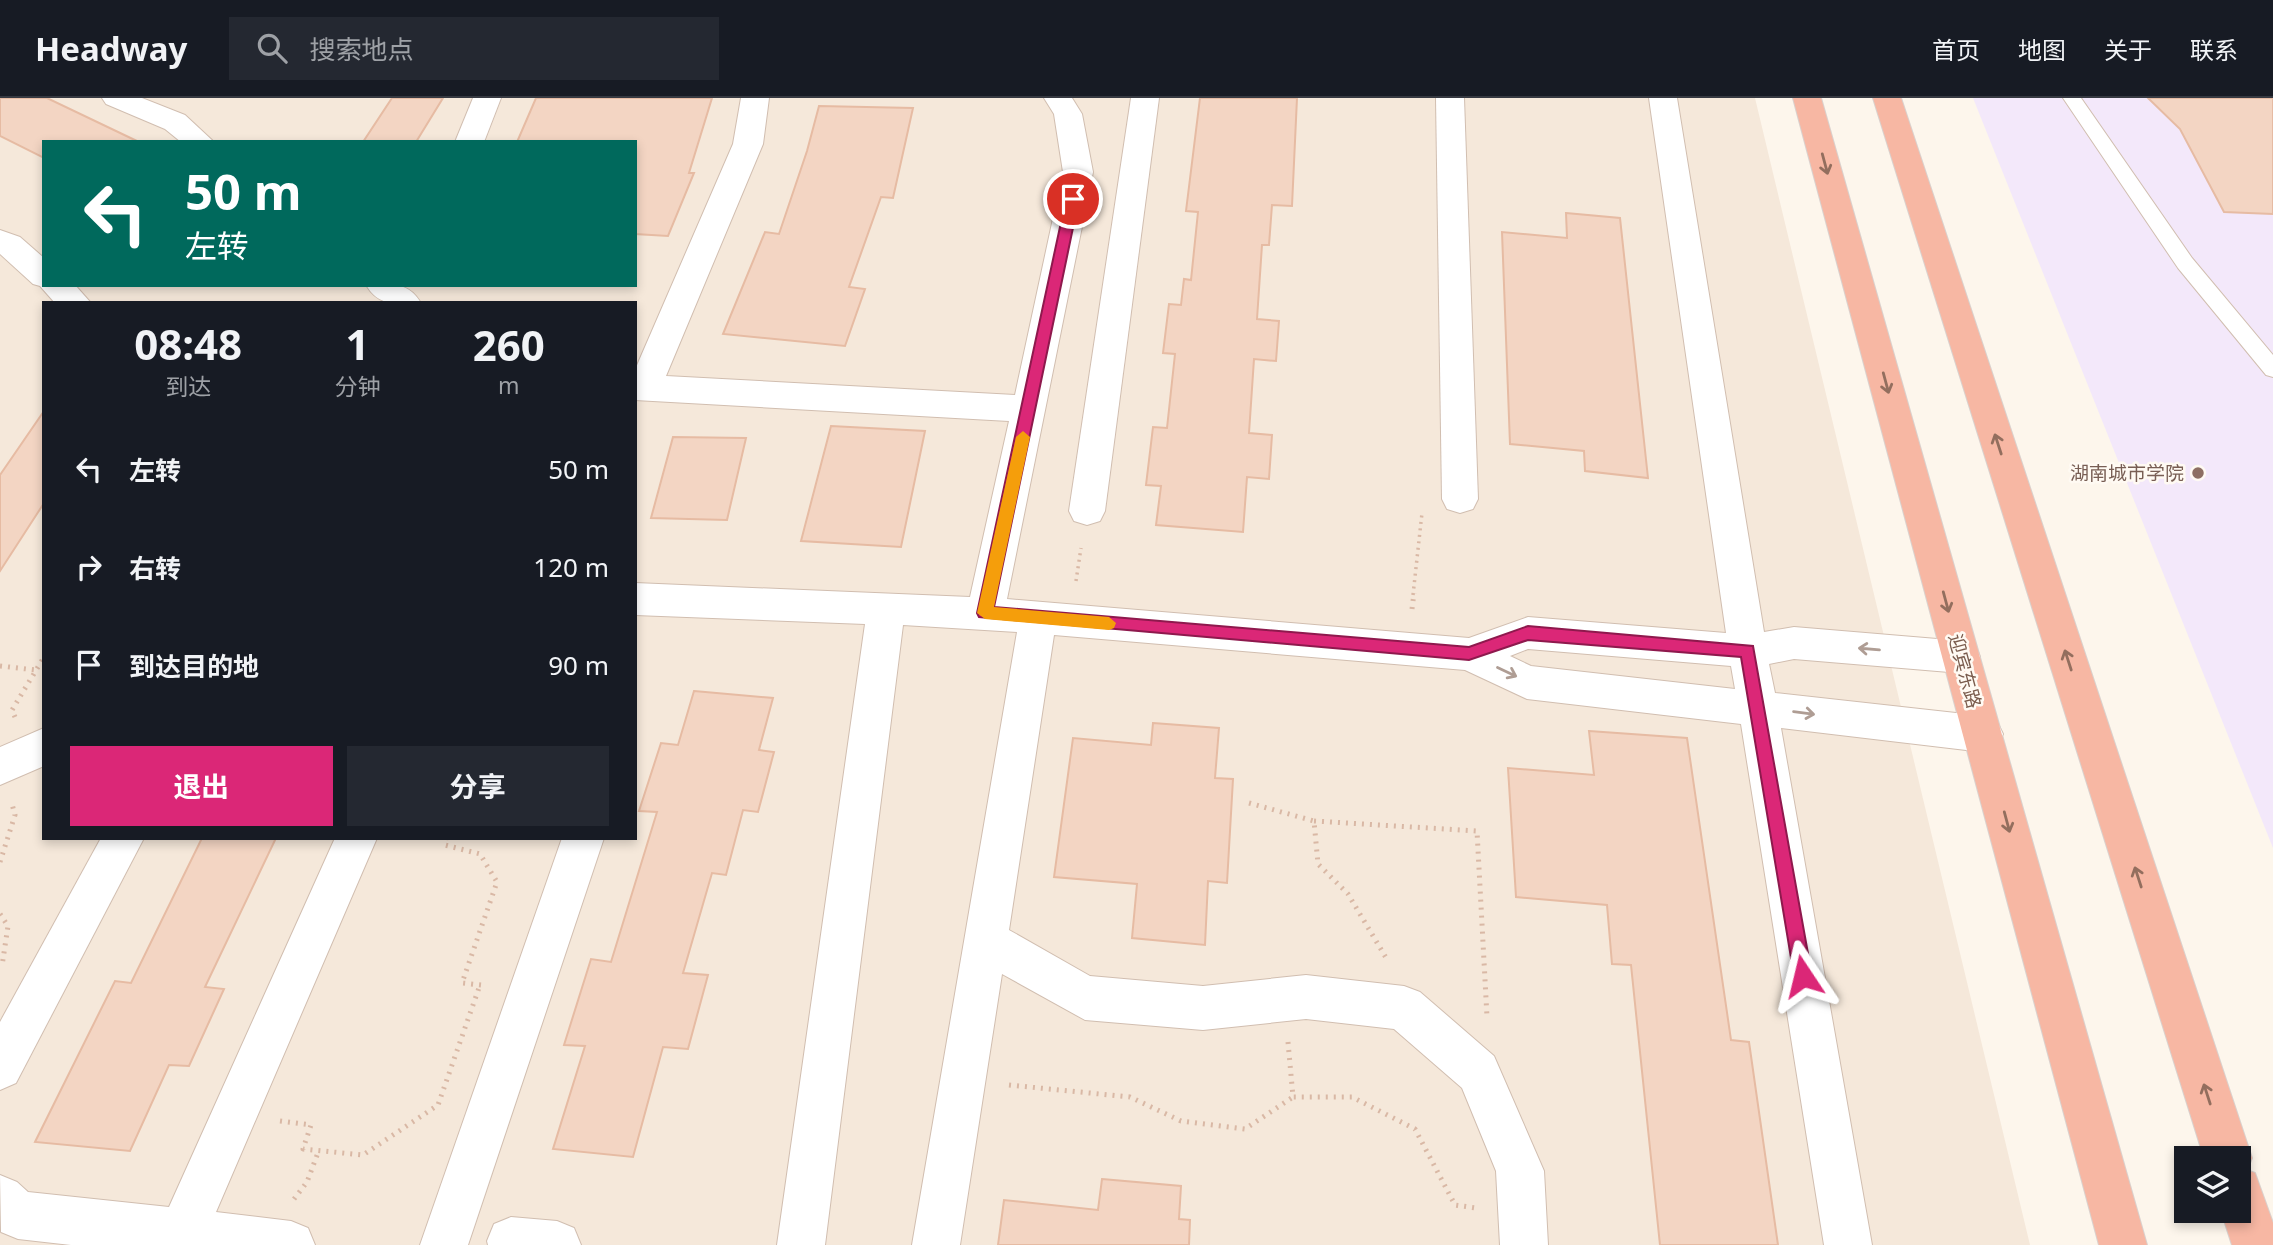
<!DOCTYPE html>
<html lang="zh">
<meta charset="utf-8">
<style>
body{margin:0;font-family:"Noto Sans","Noto Sans SC",sans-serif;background:#242831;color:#f1f3f6;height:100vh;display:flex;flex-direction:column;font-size:26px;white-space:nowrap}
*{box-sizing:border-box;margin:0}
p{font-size:23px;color:#9ea1a6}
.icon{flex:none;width:38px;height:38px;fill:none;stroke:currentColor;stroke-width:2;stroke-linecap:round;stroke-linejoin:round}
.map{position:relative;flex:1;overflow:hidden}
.side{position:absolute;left:42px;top:203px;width:595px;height:539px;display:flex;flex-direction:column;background:#171b24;border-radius:0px;box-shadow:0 4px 10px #0003}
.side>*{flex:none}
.top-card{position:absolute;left:42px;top:42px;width:595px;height:147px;border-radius:0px;box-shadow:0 4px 10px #0003;background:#00695c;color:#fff;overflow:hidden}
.fabs{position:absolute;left:2174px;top:1048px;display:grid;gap:14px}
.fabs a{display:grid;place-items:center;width:77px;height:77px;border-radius:0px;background:#171b24;box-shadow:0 4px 10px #0003;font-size:35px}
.pin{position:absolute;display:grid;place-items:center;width:60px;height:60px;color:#fff;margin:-30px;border:4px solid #fff;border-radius:50%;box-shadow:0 2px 7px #0007}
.me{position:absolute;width:77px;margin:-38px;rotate:350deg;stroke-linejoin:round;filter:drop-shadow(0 0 5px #0008)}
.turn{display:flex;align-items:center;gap:24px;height:147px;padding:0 28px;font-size:32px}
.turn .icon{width:91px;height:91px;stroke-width:2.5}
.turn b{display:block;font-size:49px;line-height:60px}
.eta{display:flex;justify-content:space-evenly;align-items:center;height:119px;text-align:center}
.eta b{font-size:42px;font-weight:700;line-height:49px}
.primary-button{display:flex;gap:14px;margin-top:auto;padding:14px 28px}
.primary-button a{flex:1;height:80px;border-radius:0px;background:#db2777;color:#fff;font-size:28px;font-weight:700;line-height:80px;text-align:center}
.primary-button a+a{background:#242831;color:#f1f3f6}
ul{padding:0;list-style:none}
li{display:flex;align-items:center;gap:21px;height:98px;padding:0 28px}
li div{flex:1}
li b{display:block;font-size:26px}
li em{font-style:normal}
header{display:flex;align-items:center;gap:42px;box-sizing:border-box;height:98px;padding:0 35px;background:#171b24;border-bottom:2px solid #363941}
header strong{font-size:33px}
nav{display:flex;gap:38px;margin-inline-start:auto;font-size:24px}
.search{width:490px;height:63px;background:#242831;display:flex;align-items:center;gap:18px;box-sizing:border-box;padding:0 24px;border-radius:0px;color:#9ea1a6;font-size:26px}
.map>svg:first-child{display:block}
</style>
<header>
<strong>Headway</strong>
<div class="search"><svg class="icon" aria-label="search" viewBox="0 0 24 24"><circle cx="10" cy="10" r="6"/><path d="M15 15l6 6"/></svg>搜索地点</div>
<nav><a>首页</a><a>地图</a><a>关于</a><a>联系</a></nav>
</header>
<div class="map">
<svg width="2273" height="1147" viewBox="0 0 2273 1147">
<rect width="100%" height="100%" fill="#fdf6ec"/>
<path fill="#f5e8da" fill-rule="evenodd" d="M0,0H1755L2030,1147H0ZM44,44H635V187H44ZM44,205H635V740H44Z"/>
<path fill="#f3e8fa" d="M1973,0H2273V750Z"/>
<g fill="#f3d5c3" stroke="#e6bba3" stroke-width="2">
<path d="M0,0H47L139,44H44V60L0,38Z"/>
<path d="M392,0H443L416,44H363Z"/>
<path d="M536,0H712L689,75H694L668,138L635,136V44H517Z"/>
<path d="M1200,0H1297L1292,108L1272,107L1269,147H1262L1257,221L1279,223L1276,263L1254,261L1249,335L1272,337L1269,381L1247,379L1243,434L1156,427L1161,388L1146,387L1153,329L1167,330L1175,256L1163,255L1169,206L1181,207L1184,181L1191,182L1198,114L1186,113Z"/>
<path d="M2148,0H2273V116L2224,114L2180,31Z"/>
<path d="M819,8L913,10L893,100L881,99L849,189L865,191L845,248L723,236L765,134L779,136L807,53Z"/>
<path d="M1566,115L1620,120L1648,380L1585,373L1584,353L1510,346L1502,134L1567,140Z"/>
<path d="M44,313V405L0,473V377Z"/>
<path d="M831,328L925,333L901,449L801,443Z"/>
<path d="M673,339L746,340L727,422L651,420Z"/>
<path d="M694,593L773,600L759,652L774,654L758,714L743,712L726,777L712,775L683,875L708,877L688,951L663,949L633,1059L553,1051L585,948L564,947L591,861L611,864L657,714L639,713L661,645L678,647Z"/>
<path d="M1153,625L1219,630L1215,680L1233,681L1227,785L1208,783L1205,847L1132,840L1137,786L1054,779L1073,640L1151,647Z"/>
<path d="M1589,633L1687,640L1731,942L1749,944L1778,1147H1660L1631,867L1612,866L1607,807L1516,799L1508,670L1594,677Z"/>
<path d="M202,740H276L205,889L224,891L189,968L169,967L130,1053L35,1044L115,883L131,885Z"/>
<path d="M1102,1081L1181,1088L1179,1121L1190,1122L1189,1147H998L1004,1102L1098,1112Z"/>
</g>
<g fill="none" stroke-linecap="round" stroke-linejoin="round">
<g stroke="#d1beb0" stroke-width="2">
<path id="lane" d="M2063,0H2081L2192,160L2273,257V279L2266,277L2178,170Z"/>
</g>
<g stroke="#d1beb0" stroke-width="2">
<g id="street">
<path d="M102,0H142L185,17L214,44H181L165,31L106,6Z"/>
<path d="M473,0H501L484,44H455Z"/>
<path d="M741,0H769L763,46L666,278L1015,297L1063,74L1054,16L1044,0H1072L1082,16L1093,74L1007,501L1469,540L1528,519L1726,535L1649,0H1677L1764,534L1794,529L1961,543L1975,547L1980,559L1975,571L1961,575L1794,561L1769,566L1775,595L1983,618L1997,624L2003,636L1997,648L1983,654L1781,630L1872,1147H1824L1741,626L1527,601L1465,572L1054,537L1009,832L1090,878L1203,888L1306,877L1404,888L1420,894L1494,958L1544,1073L1548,1147H1500L1496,1073L1462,990L1394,931L1306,921L1203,932L1085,922L1002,876L960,1147H912L1017,534L903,527L825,1147H777L865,526L635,517V485L970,499L1009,323L635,302V272L733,46ZM1528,551L1731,568L1735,591L1531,568L1510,558Z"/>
<path d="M1131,0H1159L1105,413L1100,423L1087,427L1074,423L1069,413Z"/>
<path d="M1436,0H1464L1478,401L1473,411L1460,415L1447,411L1442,401Z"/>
<path d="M0,132L20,139L44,160V187H75L91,205H55L40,188L33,186L0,156Z"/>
<path d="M366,187C390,187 407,182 421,205C397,205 380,210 366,187Z"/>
<path d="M44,630V668L0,687V649Z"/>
<path d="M101,740H144L16,985L0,992V924Z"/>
<path d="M335,740H377L216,1114L291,1123L308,1130L315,1147H71L18,1141L1,1134L0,1077L17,1084L28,1094L169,1109Z"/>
<path d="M562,740H604L468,1147H420Z"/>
<path d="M511,1119L557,1123L574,1130L581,1147H488L487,1143L494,1126Z"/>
</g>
</g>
<g stroke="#dad1cd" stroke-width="2">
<g id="highway">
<path d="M1793,0H1821L2147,1147H2099Z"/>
<path d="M1873,0H1901L2252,1060L2247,1072L2255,1075L2273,1125V1147H2232L2221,1113H2238V1060H2204Z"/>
</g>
</g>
<g stroke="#d9b8a5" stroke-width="3.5" stroke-dasharray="2 4.5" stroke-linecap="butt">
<path d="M1076,483L1081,450"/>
<path d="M1413,497L1422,415"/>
</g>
<g stroke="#d9b8a5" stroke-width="5" stroke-dasharray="2 6" stroke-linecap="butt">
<path d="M1412,511L1414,495"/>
<path d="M0,568L36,572"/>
<path d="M15,619L12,612L44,559"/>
<path d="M1249,705L1314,723L1318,766L1348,796L1388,863"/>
<path d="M1314,723L1477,733L1487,919"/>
<path d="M446,740L445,747L480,756L497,784L462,885L481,887"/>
<path d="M0,764L15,717L12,706"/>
<path d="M0,816L8,828L2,868"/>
<path d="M1288,944L1293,999H1352L1415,1031L1455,1107L1476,1110"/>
<path d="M1009,987L1130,999L1181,1023L1245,1031L1293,999"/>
<path d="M280,1023L311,1027L303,1051L363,1057L438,1007L480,887"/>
<path d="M294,1101L307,1084L319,1052"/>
</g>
<use href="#lane" fill="#fff" fill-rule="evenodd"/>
<use href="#street" fill="#fff" fill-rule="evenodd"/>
<use href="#highway" fill="#f7b7a3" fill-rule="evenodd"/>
</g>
<defs><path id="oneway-shaft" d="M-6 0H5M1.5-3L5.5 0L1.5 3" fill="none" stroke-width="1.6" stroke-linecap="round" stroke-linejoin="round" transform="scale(1.75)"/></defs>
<g stroke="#936e5e">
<use href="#oneway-shaft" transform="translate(1825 66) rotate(75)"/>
<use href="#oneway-shaft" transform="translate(1886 285) rotate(75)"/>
<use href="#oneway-shaft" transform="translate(1998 346) rotate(-108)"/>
<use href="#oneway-shaft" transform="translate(1946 504) rotate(75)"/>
<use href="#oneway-shaft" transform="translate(2068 562) rotate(-108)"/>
<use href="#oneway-shaft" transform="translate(2007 724) rotate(75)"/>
<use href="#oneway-shaft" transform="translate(2138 779) rotate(-108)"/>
<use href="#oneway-shaft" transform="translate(2207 996) rotate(-108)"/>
</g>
<g stroke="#af9d94">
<use href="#oneway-shaft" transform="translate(1869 551) rotate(-175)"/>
<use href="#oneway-shaft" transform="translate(1507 574) rotate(25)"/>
<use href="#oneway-shaft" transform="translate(1804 615) rotate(7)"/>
</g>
<path fill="#db2777" stroke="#8e194d" stroke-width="2" d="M1073,96L1079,101L994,509L1469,549L1528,528L1753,548L1812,878L1809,885L1803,887L1797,885L1794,878L1741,559L1528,542L1469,562L979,519L977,515L1066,101Z"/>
<path fill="#f59e0b" d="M1023,333L1030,339L994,509L1109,519L1116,525L1114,530L1109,532L985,521L977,515L1016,339Z"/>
<circle fill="#8d6e63" stroke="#fffaf3" stroke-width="2.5" cx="2198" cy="375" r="7"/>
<g text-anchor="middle" stroke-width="5" stroke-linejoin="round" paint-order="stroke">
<g font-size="19" fill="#785e54" stroke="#fffaf3" text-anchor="end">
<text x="2184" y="382">湖南城市学院</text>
</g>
<g font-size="19" fill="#7a5c4d" stroke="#fffaf3">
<text transform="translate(1965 573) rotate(75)" y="7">迎宾东路</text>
</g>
</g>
</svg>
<div class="fabs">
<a><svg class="icon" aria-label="layers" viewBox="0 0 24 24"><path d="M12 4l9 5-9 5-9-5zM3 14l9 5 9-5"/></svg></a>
</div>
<div class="pin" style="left:1073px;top:101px;background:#d93025"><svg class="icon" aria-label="arrive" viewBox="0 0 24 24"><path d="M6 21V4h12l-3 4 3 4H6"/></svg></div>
<svg class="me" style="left:1803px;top:878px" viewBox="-20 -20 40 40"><path d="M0-17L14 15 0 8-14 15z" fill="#db2777" stroke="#fff" stroke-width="4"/></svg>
<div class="top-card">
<div class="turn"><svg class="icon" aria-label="left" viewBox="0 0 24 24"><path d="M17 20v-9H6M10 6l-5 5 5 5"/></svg><div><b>50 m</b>左转</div></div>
</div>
<section class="side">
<div class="eta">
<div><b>08:48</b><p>到达</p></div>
<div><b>1</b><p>分钟</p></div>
<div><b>260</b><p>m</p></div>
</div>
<ul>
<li><svg class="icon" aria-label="left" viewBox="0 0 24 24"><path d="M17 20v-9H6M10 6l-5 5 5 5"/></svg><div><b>左转</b></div><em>50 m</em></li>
<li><svg class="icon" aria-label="right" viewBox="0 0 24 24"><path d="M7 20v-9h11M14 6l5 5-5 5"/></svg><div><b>右转</b></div><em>120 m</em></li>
<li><svg class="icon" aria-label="arrive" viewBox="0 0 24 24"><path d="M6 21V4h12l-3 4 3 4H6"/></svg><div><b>到达目的地</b></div><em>90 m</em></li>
</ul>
<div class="primary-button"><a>退出</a><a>分享</a></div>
</section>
</div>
